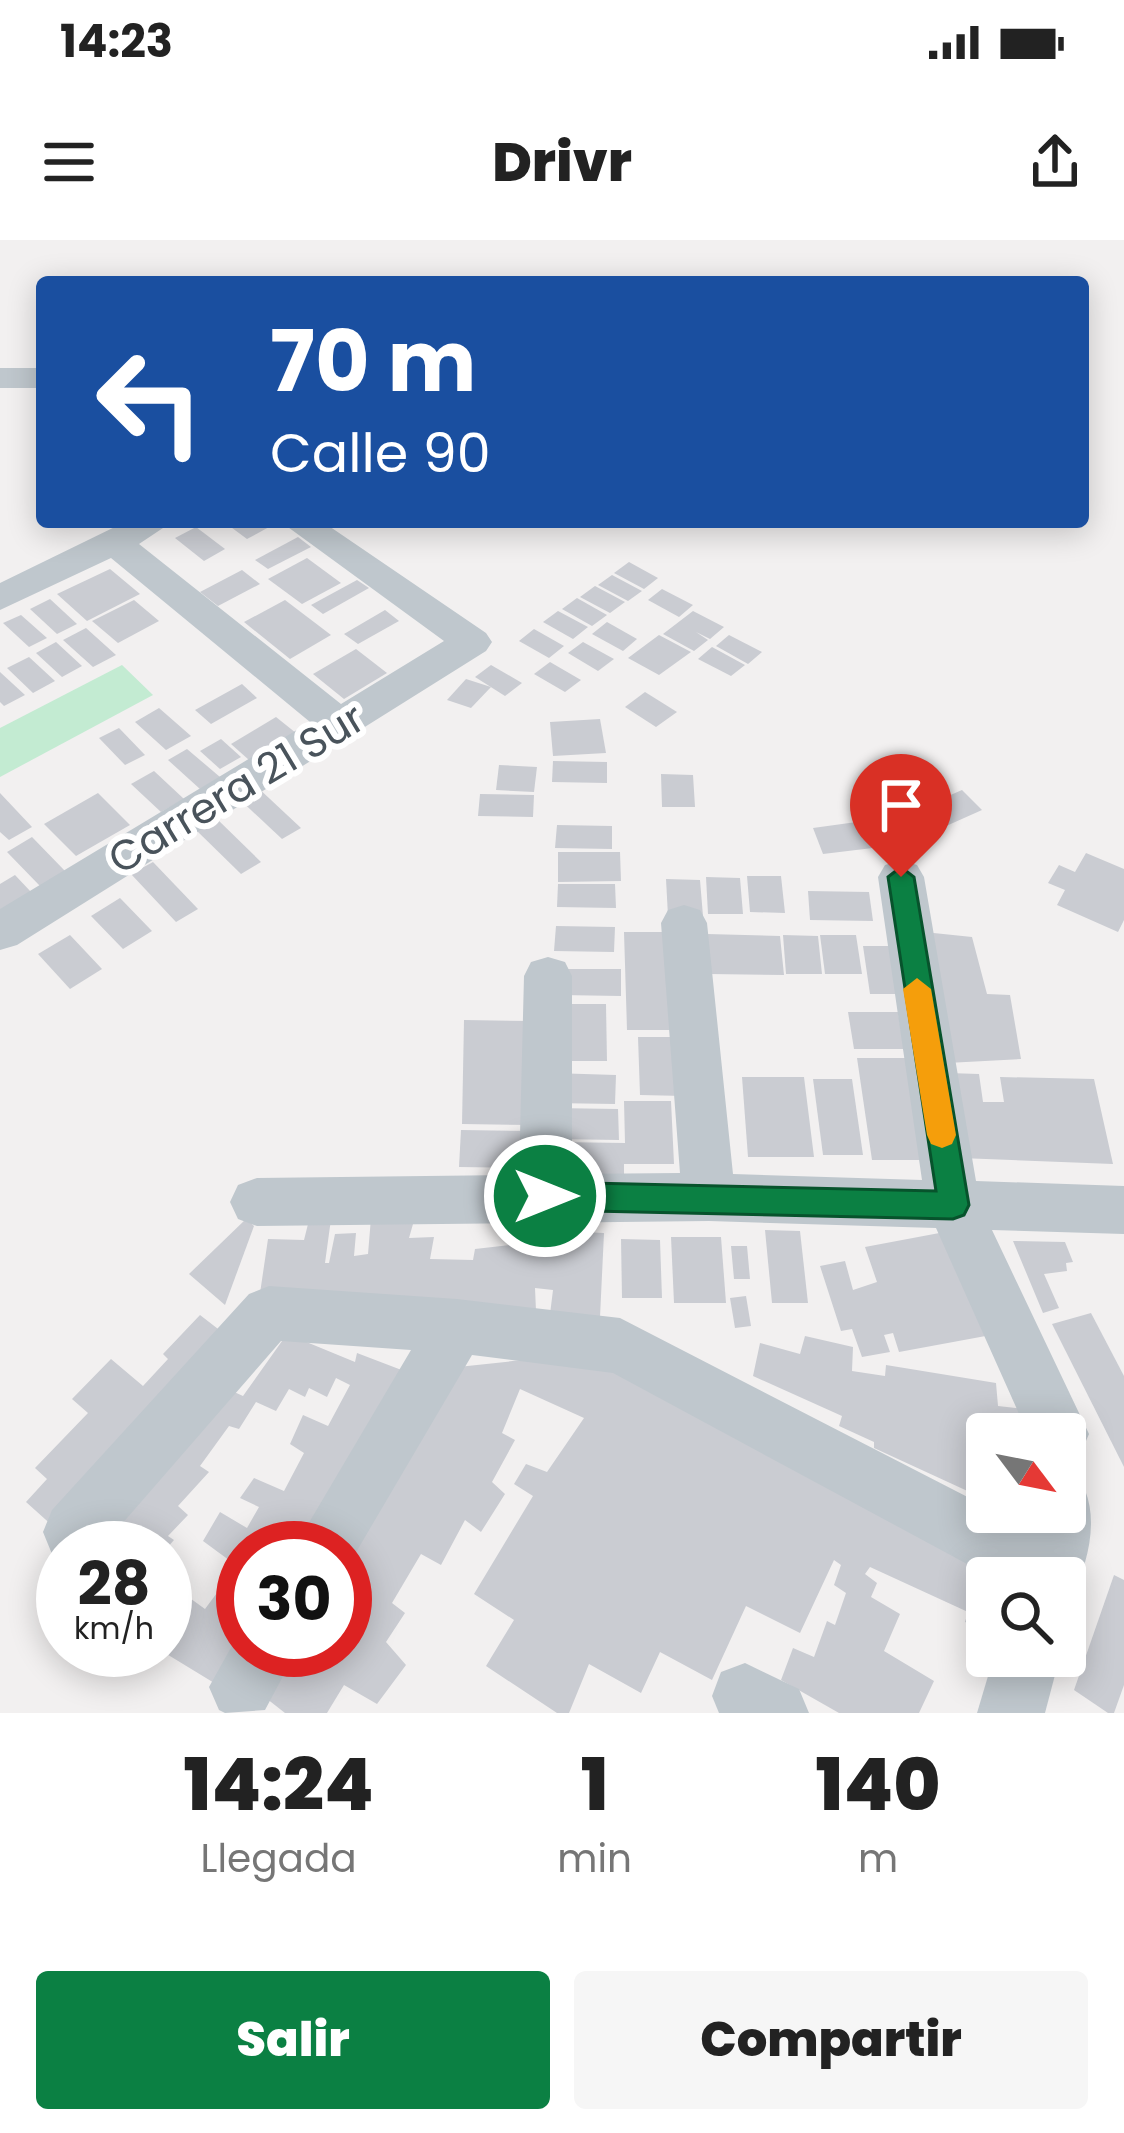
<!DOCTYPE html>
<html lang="es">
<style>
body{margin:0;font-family:Poppins,sans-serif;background:#f6f6f6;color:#222;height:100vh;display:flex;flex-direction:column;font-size:45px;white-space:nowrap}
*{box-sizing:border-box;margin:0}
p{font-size:39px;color:#767676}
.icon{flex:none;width:66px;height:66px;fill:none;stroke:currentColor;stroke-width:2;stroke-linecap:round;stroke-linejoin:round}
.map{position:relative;height:1473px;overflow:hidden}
.sheet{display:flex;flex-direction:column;background:#fff;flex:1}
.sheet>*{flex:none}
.banner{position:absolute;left:36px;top:36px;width:1053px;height:252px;border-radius:12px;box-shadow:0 6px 30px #0003;background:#1a4fa0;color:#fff;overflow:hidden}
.needle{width:78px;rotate:122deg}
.buttons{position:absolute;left:966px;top:1173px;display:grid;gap:24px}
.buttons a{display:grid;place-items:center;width:120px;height:120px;border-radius:12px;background:#fff;box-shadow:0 6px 30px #0003;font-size:60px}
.speed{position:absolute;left:36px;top:1281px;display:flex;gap:24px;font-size:60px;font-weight:700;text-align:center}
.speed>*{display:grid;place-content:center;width:156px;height:156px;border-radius:50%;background:#fff;box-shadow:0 6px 30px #0003;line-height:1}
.speed small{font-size:30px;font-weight:400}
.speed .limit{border:18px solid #d22;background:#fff;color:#111}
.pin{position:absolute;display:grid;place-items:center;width:102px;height:102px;color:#fff;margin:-123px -51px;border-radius:50% 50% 50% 0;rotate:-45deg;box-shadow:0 0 12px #0007}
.pin .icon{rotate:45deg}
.me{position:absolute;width:132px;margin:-66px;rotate:90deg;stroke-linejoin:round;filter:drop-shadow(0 0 9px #0008)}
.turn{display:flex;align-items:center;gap:42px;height:252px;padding:0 36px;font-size:54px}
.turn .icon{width:156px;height:156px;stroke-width:2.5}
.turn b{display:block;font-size:84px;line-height:102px}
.eta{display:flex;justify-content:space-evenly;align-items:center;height:204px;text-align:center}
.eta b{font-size:72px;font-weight:800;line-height:84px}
.button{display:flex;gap:24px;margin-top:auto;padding:24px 36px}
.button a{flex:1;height:138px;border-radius:12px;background:#0b8043;color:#fff;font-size:48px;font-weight:800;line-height:138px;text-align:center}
.button a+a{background:#f6f6f6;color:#222}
.status{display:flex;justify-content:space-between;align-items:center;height:84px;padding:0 60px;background:#fff;direction:ltr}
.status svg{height:33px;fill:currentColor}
header{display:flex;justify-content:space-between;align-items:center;height:156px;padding:0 36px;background:#fff;font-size:54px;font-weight:800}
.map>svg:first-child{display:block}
</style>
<div class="status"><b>14:23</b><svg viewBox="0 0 49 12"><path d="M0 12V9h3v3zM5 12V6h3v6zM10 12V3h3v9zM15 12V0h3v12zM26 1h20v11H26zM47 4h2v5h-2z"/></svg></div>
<header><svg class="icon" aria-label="menu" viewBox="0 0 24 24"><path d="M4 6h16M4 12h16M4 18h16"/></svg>Drivr<svg class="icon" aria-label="share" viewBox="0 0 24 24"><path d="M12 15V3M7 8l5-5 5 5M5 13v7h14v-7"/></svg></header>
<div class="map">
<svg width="1124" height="1473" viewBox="0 0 1124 1473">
<rect width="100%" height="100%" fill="#f2f0f0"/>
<path fill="#c3ebd2" d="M122,425L153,455L0,537V488Z"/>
<g fill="#caccd2">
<path d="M224,282H265L271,286L247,299Z"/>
<path d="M196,287L225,309L204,321L175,298Z"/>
<path d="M298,297L311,307L268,329L255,320Z"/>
<path d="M307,318L341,343L302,364L268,339Z"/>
<path d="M629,322L658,338L644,349L614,333Z"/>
<path d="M110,329L140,354L87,381L57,354Z"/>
<path d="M242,330L260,344L218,366L200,352Z"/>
<path d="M612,335L642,351L628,361L598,345Z"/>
<path d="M357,340L369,348L323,374L311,365Z"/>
<path d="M595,346L625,362L610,373L580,357Z"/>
<path d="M662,349L693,365L679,377L648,360Z"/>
<path d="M577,358L607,375L592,386L562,369Z"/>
<path d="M50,359L77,384L57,394L30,369Z"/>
<path d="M134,360L159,381L118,403L92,381Z"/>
<path d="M285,360L331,395L290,419L244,382Z"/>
<path d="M385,370L399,381L358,404L344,394Z"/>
<path d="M558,371L588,387L573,399L543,382Z"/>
<path d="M693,371L724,387L710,399L696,392L708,400L694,411L663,394Z"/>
<path d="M21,375L47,398L29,407L3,383Z"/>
<path d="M607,382L637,399L623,411L592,394Z"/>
<path d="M86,388L116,415L93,427L63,400Z"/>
<path d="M534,389L564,406L549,418L519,401Z"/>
<path d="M659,395L691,412L659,435L628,418Z"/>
<path d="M729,395L762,412L748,424L716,406Z"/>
<path d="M56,402L82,426L62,437L36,413Z"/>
<path d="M583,402L614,419L598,431L568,413Z"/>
<path d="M712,407L745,425L731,436L698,419Z"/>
<path d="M356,409L387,433L344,459L313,434Z"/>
<path d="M29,417L55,441L33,453L7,428Z"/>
<path d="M550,422L581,440L565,452L534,434Z"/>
<path d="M491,425L522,443L505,456L475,437Z"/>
<path d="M0,432L25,455L4,466L0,462Z"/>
<path d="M466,439L491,447L471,468L447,460Z"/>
<path d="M242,444L257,458L211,484L195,470Z"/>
<path d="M645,452L677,472L656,487L625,467Z"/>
<path d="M159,468L191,496L166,510L135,482Z"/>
<path d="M276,477L296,493L249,520L231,504Z"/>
<path d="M600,479L606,513L553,516L550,482Z"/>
<path d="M119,488L145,515L125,525L99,498Z"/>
<path d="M221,499L241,517L220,529L200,511Z"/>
<path d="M187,509L220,537L200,549L168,520Z"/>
<path d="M553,521L607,522V543L552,542Z"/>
<path d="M499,525L537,527L534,552L496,550Z"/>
<path d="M154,531L184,559L161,572L131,544Z"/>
<path d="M661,534L693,535L695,567H662Z"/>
<path d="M255,545L301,588L282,599L236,556Z"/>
<path d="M962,550L982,570L935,591L916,570Z"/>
<path d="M0,553L32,587L9,600L0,592Z"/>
<path d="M98,553L130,585L76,616L44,584Z"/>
<path d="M480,554L534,555L533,577L478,576Z"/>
<path d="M215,577L261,622L241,634L195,589Z"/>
<path d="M871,580L881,607L823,614L813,588Z"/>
<path d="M557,585L612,586V609L555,608Z"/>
<path d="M32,597L65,631L40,646L7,612Z"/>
<path d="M558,612H620L621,641L558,642Z"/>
<path d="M1086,613L1124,629V680L1118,692L1057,665L1065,650L1048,643L1059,625L1075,632Z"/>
<path d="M153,622L198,669L176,682L131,634Z"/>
<path d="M15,635L31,652L0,670V644Z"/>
<path d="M747,636H781L785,673L750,672Z"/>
<path d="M706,637L740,638L743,674H708Z"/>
<path d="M666,639L700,640L703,676H668Z"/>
<path d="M558,644H615L616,668L557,667Z"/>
<path d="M808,651L869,652L873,681L810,680Z"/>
<path d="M120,658L152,691L123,709L91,676Z"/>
<path d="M556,686L615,687L614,712L554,711Z"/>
<path d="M624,692H666L671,790H627Z"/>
<path d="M924,692L972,697L987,754L1010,755L1021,819L947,823Z"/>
<path d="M707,694L780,696L784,735L709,734Z"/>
<path d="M70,695L102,729L70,749L38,714Z"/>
<path d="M783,695L818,696L822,734H786Z"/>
<path d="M820,695H856L862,734H825Z"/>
<path d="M863,706H889L897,754H870Z"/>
<path d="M561,729H621V756L560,755Z"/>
<path d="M564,764H606L607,821H563Z"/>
<path d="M848,772H898L904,809H854Z"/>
<path d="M464,780L530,781L532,885L462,884Z"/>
<path d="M638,797H681L684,856L640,855Z"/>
<path d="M857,818H905L922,920H872Z"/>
<path d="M552,833L616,835L615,864L551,863Z"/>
<path d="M948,833L979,834L983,862H1004L1000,837L1094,839L1113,924L960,918Z"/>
<path d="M742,837H804L814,917H748Z"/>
<path d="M813,839H852L863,915H823Z"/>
<path d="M624,861H671L674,924H624V935L557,933L558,902L625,903Z"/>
<path d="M553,868L618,869L619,900L553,899Z"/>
<path d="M461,890L531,891L529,928L459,927Z"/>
<path d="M310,976L331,979L325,1023H329L335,994L356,993L354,1016L368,1014L371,978L415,977L409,998L434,997L430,1019L473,1020L475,1009L511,1005L515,980L561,978L559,991L604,993L600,1077L550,1074L553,1050L535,1048L536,1071L259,1060L268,999L304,1000Z"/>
<path d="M246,979L254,986L225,1065L189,1034Z"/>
<path d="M765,990L800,991L808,1063H772Z"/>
<path d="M950,991L991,1095L899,1112L893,1093L884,1095L890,1112L862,1117L852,1089L841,1091L820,1026L845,1021L853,1050L877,1042L865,1007Z"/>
<path d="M671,997H721L726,1063H674Z"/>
<path d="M621,999L660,1000L662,1058H622Z"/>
<path d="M1013,1001L1065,1002L1073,1022L1066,1023L1067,1031L1044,1034L1059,1068L1043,1073Z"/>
<path d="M731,1006H747L750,1039H734Z"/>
<path d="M746,1056L751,1086L735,1088L730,1058Z"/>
<path d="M1091,1073L1124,1136V1227L1052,1084Z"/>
<path d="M200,1075L231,1099L55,1288L26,1262L47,1239L35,1228L88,1173L72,1159L111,1119L143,1146L168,1119L163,1114Z"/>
<path d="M287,1094L355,1122L357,1113L412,1134L312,1308H243V1410H253L229,1452L165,1413V1389L187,1356L205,1369L237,1326L203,1301L220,1272L247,1288L259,1267L240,1258L254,1238L284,1251L304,1213L290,1204L303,1175L328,1186L350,1145L336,1138L327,1157L309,1148L305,1157L289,1149L276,1171L256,1162L239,1189L229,1186L200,1226L209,1232L178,1266L188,1275L168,1296L174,1300L167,1308H82L221,1146L243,1156Z"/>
<path d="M805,1096L853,1107L852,1131L885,1136L886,1125L996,1143L998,1166L1042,1171L1041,1194H987V1260L874,1208V1202L839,1186L842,1176L753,1136L760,1103L800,1114Z"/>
<path d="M532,1119L587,1121L638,1139L1004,1338H987V1391L965,1382L968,1372L870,1327L865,1334L877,1343L871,1357L900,1374L884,1411L934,1441L919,1473H839L781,1440L793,1408L814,1417L827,1381L835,1385L846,1353L834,1345L841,1325L834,1320L800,1393L746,1366L712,1440L660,1412L641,1453L589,1424L569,1473H557L486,1426L514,1380L474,1354L533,1256L514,1244L526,1224L547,1232L584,1178L520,1149L502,1193L515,1200L492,1242L505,1254L481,1292L465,1280L441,1325L421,1314L392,1363L405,1373L386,1402L406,1425L377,1464L344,1445L327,1473H285L257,1451L283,1410H345V1310L458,1127Z"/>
<path d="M1114,1335L1124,1340V1445L1114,1473H1108L1074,1450Z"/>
</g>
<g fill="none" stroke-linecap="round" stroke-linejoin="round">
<g fill="#bfc7cd" fill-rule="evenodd">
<rect x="0" y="128" width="42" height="20"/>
<path d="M125,282H172L139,304L341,464L444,401L281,282H323L486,393L492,402L486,411L17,705L0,710V669L310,482L111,318L0,370V343Z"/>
<path d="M901,620L917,625L924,637L976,941L1124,946V994L992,990L1089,1194L1080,1215L1065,1221V1194H1028L936,988L709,981L257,986L238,979L230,962L238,945L257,938L519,935L524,736L531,722L548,717L565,722L572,736V934L680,933L661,683L668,670L684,665L700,670L707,683L733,934L922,940L878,637L885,625Z"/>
<path d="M269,1046L457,1059L620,1078L987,1267V1272L1028,1289L1032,1272H1065V1242L1085,1250C1099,1285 1086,1327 1071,1360L1065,1363V1338H993L613,1133L472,1115L345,1331V1308H294L411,1110L281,1101L101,1308H63V1319L52,1314L43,1292L52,1270L249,1054Z"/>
<path d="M243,1386V1410H297L265,1470L225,1473L219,1470L209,1447Z"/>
<path d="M994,1416H1060L1045,1473H977Z"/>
<path d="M745,1423L799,1449L809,1473H719L712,1456L721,1432Z"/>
</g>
</g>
<path fill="#0b8043" stroke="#07532c" stroke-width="3" d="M901,627L914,637L969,965L964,975L953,979L545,970L534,966L530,956L534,946L545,942L936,951L888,637Z"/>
<path fill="#f59e0b" d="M917,738L931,749L956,895L952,904L942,908L931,904L927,895L903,749Z"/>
<g text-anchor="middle" stroke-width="12" stroke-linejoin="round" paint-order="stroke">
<g font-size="42" fill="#49535b" stroke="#fff">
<text transform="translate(236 548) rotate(-31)" y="15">Carrera 21 Sur</text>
</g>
</g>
</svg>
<div class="buttons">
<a><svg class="needle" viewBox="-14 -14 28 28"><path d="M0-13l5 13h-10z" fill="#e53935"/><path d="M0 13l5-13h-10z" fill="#767676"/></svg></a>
<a><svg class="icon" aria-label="search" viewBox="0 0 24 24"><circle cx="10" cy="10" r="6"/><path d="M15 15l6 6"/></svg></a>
</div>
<div class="speed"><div>28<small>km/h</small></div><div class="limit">30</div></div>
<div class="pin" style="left:901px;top:637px;background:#d93025"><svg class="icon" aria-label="arrive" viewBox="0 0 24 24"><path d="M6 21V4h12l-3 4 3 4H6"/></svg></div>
<svg class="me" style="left:545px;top:956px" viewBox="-20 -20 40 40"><circle r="17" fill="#0b8043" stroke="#fff" stroke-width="3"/><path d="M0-11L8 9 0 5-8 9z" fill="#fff"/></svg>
<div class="banner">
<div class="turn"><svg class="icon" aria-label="left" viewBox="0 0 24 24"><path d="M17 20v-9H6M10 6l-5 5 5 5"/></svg><div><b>70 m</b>Calle 90</div></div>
</div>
</div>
<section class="sheet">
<div class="eta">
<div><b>14:24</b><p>Llegada</p></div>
<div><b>1</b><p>min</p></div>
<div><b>140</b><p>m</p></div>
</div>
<div class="button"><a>Salir</a><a>Compartir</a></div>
</section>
